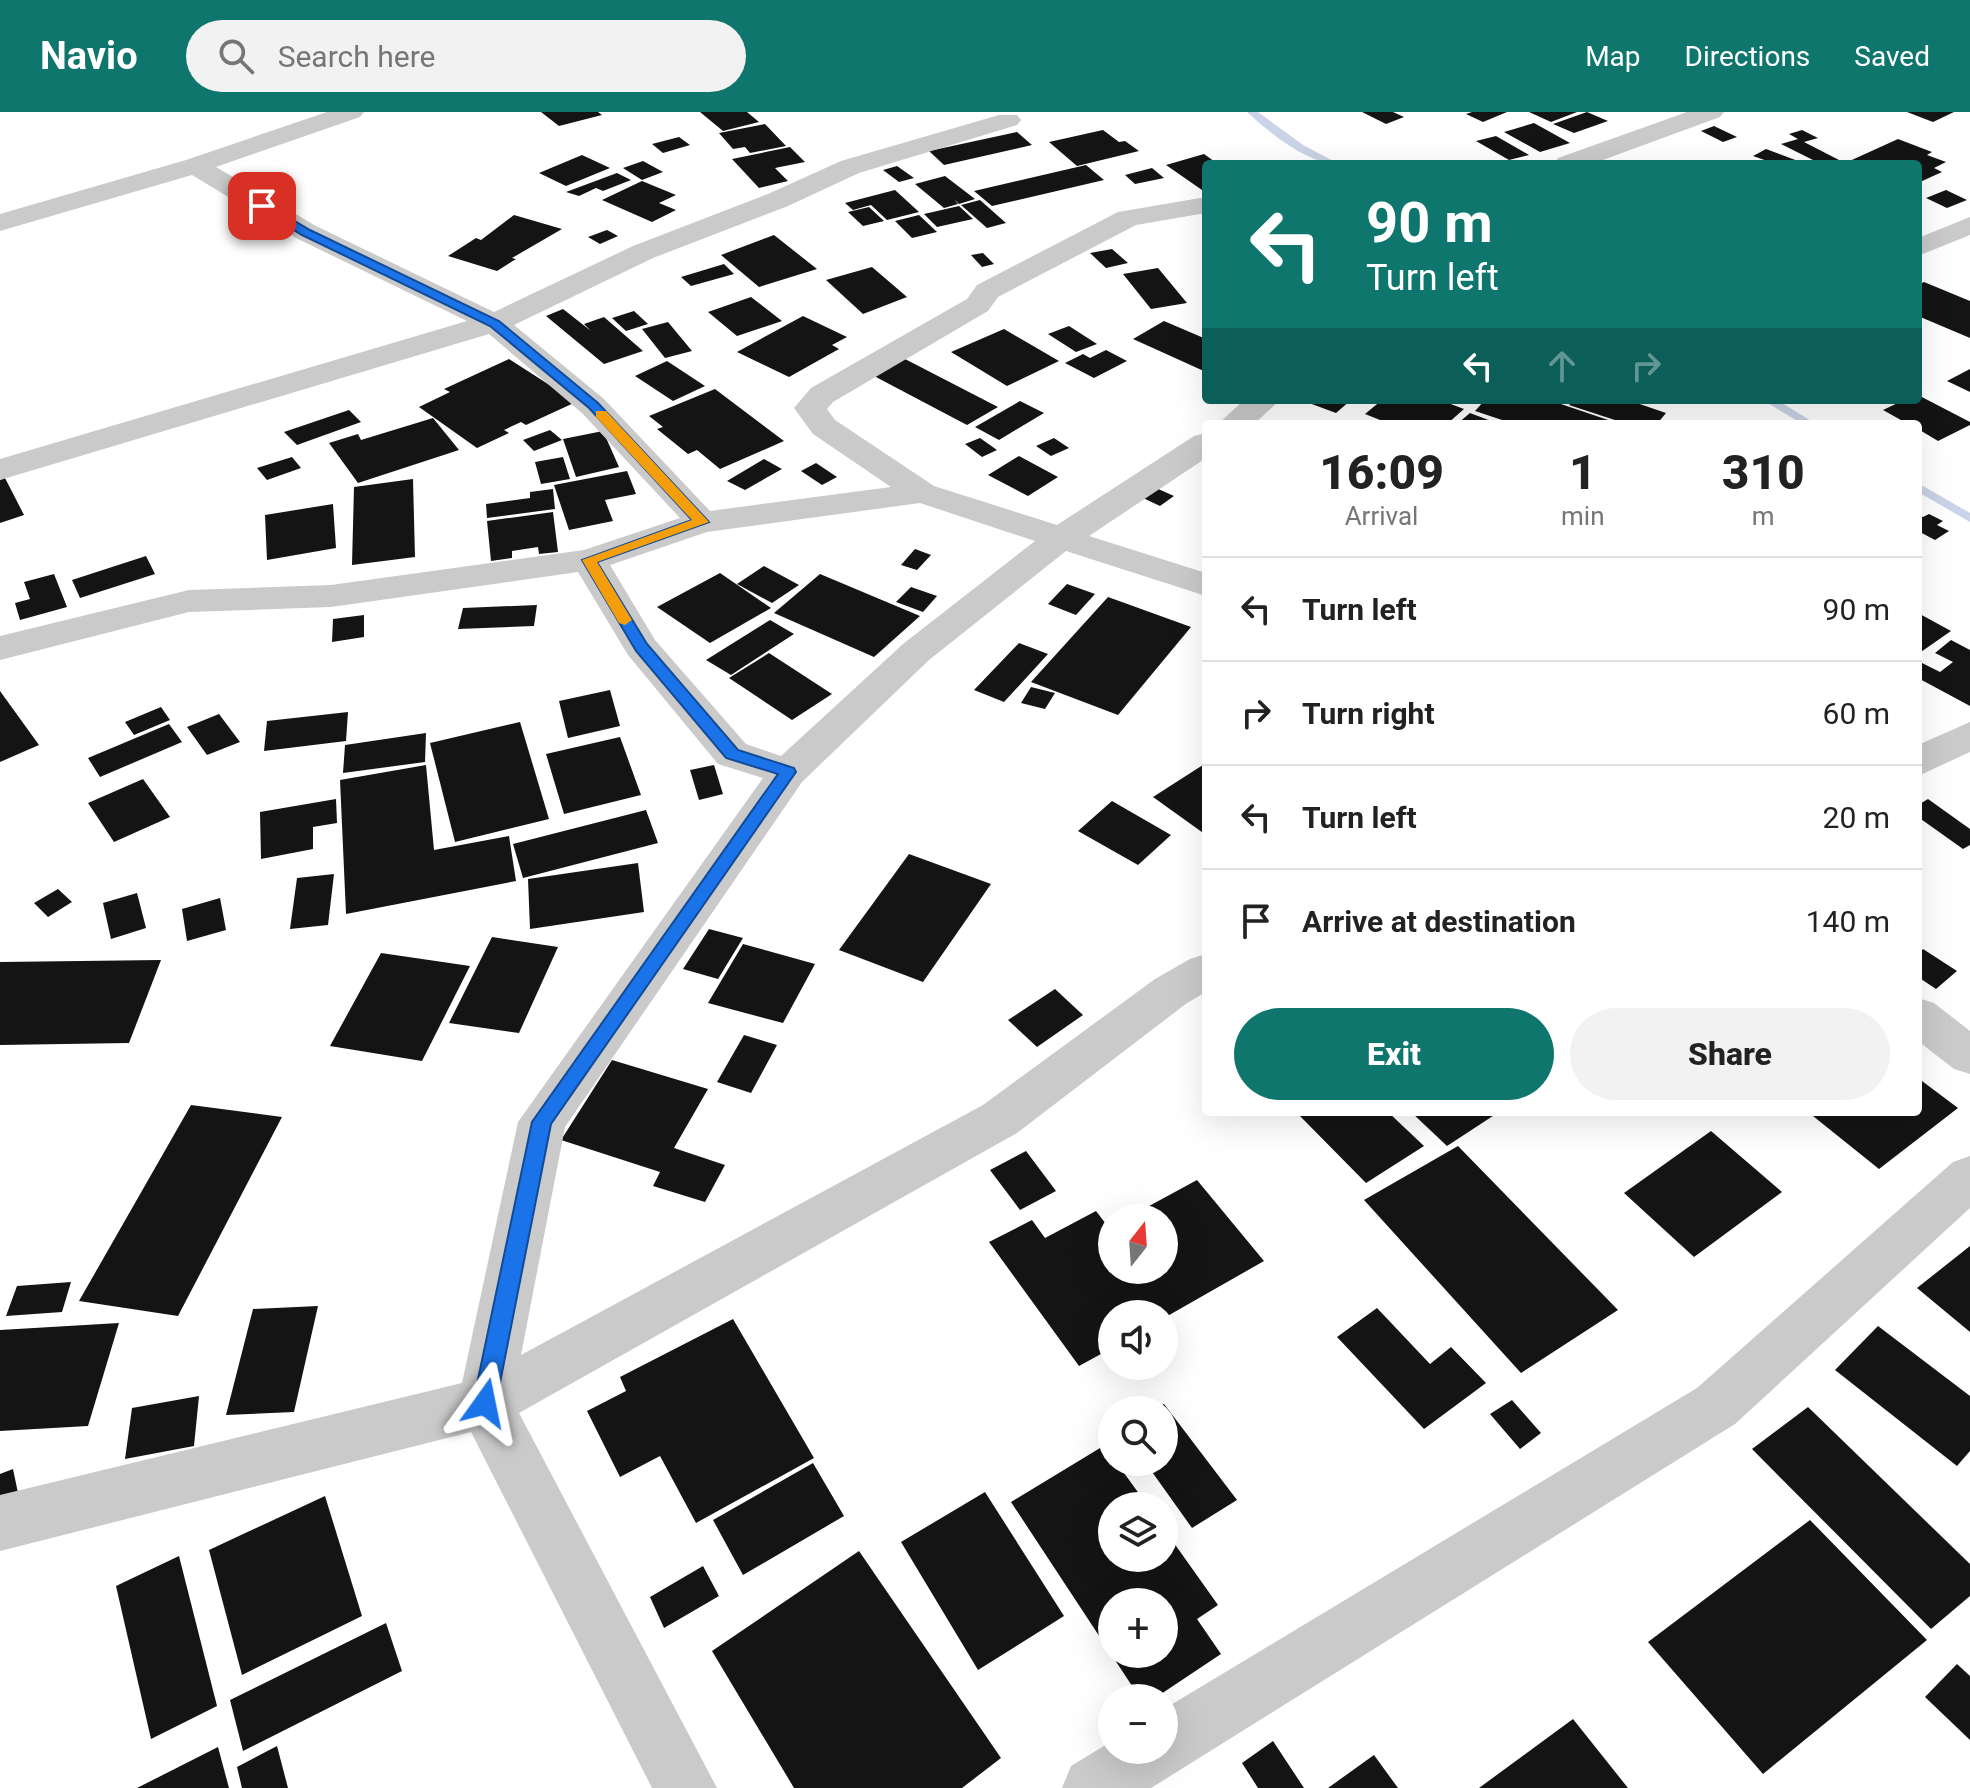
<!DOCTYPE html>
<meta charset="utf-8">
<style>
body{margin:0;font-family:Roboto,sans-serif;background:#f2f2f2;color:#222;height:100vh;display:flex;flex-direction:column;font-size:30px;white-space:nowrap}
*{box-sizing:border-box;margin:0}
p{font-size:26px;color:#767676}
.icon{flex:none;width:44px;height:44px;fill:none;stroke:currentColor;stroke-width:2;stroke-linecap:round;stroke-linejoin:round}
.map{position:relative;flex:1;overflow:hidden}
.drawer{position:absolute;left:1202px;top:308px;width:720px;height:696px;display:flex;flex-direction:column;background:#fff;border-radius:8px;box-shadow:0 8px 32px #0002}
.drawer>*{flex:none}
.hud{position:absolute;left:1202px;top:48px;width:720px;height:244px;border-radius:8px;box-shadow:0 8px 32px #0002;background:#0f766e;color:#fff;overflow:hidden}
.needle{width:52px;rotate:17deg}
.controls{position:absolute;left:1098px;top:1092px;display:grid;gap:16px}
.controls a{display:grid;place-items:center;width:80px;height:80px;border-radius:50%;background:#fff;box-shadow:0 8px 32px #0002;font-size:40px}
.pin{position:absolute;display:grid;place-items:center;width:68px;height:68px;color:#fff;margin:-34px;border-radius:16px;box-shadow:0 4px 12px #0006}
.me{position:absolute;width:88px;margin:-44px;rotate:12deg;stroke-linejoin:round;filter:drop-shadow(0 0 6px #0008)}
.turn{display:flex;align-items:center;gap:28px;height:168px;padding:0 32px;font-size:36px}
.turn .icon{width:104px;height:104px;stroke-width:2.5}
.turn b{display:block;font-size:56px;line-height:68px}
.lanes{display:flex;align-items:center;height:76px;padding:0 32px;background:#0003;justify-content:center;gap:40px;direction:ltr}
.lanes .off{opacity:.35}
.eta{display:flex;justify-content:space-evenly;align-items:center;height:136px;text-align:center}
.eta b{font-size:48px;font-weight:800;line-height:56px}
.button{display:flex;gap:16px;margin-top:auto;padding:16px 32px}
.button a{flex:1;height:92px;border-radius:48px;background:#0f766e;color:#fff;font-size:32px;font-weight:800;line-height:92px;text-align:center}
.button a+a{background:#f2f2f2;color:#222}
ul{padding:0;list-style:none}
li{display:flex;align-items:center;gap:24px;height:104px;padding:0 32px;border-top:2px solid #e0e0e0}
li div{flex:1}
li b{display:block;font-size:30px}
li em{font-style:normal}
header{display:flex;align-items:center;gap:48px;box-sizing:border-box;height:112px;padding:0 40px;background:#0f766e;color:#fff}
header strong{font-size:38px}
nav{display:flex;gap:44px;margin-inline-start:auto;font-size:28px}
.search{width:560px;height:72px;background:#f2f2f2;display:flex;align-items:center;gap:20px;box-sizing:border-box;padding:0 28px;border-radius:44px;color:#767676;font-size:30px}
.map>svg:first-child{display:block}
</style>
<header>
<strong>Navio</strong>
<div class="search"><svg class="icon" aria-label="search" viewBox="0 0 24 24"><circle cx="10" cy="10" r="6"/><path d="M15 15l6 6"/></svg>Search here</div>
<nav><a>Map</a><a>Directions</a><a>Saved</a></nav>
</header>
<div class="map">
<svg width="1970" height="1676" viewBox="0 0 1970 1676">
<rect width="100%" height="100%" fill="#fff"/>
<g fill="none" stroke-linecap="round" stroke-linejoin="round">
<g fill="#cad3e7" fill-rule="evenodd">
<path d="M1247,0H1258L1303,33L1339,52C1307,52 1270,21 1247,0Z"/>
<path d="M1763,288H1777L1816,312H1802Z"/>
<path d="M1918,371L1970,401V410L1918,380Z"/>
</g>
</g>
<g fill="#141414" fill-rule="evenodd">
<path d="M541,0H598L602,3L559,14Z"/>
<path d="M700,0H747L759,10L723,19Z"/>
<path d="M1362,0H1393L1404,5L1386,12Z"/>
<path d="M1472,0H1507L1483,10L1466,2Z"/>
<path d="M1529,0H1577L1551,10Z"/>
<path d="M1587,0L1608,9L1574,21L1553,12Z"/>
<path d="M1907,0H1954L1933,10Z"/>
<path d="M1534,11L1570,31L1540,40L1504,20Z"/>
<path d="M765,12L786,34L750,41L745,35L733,37L719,21Z"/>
<path d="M1714,14L1737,25L1723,30L1701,19Z"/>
<path d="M1103,18L1119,30L1125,29L1139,39L1077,54L1049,30Z"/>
<path d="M1802,18L1818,26L1804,30L1839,48L1821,52L1781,32L1798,27L1789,22Z"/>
<path d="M1017,20L1032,33L944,53L929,39Z"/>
<path d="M1496,24L1529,43L1509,48L1476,29Z"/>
<path d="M679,25L690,33L663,41L652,32Z"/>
<path d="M1898,27L1932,40L1927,43L1946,50L1934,56L1942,60L1920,70L1918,52H1843Z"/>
<path d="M790,35L805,50L775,56L788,69L759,76L732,47Z"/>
<path d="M1766,37L1806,52H1776L1753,44Z"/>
<path d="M1204,42L1218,52H1206V77L1202,78L1166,53Z"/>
<path d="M582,43L610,56L566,74L539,61Z"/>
<path d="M643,49L663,60L642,68L623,56Z"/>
<path d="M1086,53L1104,68L992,94L974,79Z"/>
<path d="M897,54L914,66L899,70L883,58Z"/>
<path d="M1152,56L1164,66L1135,72L1125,63Z"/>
<path d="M617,61L631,68L603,79L596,76L579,84L566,80Z"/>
<path d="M945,64L975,87L959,92L954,87L958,92L944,96L915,72Z"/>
<path d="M642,69L676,83L659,91L676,98L652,110L602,88Z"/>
<path d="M895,78L919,100L887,108L871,93L853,98L845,91Z"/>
<path d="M1946,78L1967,88L1947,96L1926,86Z"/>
<path d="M980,88L1006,111L987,116L961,93Z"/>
<path d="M959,94L973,107L937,115L924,102Z"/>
<path d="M869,95L884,109L863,114L848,100Z"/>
<path d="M514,103L562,117L512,146L516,147L497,159L448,144L476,126L481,128Z"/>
<path d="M919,103L937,120L912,126L895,109Z"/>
<path d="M607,118L618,124L600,132L588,125Z"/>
<path d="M774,123L817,157L759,175L721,143Z"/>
<path d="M1112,137L1128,151L1106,156L1090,141Z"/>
<path d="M983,141L994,152L982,155L971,143Z"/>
<path d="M724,152L734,162L691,174L681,165Z"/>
<path d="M872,155L907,185L863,202L826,168Z"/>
<path d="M1158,156L1187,191L1151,197L1123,162Z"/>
<path d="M1924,170L1970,189V226L1918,204V173Z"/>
<path d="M751,185L782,209L737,224L708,200Z"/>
<path d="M563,197L591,219L584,212L604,205L643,239L604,252L546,204Z"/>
<path d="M634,199L648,212L626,219L612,206Z"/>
<path d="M803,204L847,225L832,233L839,237L789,265L737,240Z"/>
<path d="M1164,209L1206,227V260L1133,227Z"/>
<path d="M668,210L692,239L665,246L642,217Z"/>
<path d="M1069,214L1097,232L1076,240L1048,222Z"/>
<path d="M1004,217L1059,249L1007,274L951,240Z"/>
<path d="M1106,238L1127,249L1094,266L1065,251L1083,242L1090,246Z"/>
<path d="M509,247L576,290L526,313L521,310L504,318L509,321L477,336L419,295L450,280L444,277Z"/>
<path d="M905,247L998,295L967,313L874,264Z"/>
<path d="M667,249L705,274L673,289L635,264Z"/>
<path d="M1970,257V280L1947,269Z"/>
<path d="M715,277L784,329L720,357L697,338L688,342L657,317L663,315L649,304Z"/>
<path d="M1918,283L1970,310V313L1938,329L1918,317V312H1908L1883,298L1904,288H1918Z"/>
<path d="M1301,288H1351L1336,301Z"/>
<path d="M1382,288H1440L1464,297L1447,312H1390L1365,302Z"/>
<path d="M1485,288H1549L1620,312H1514L1475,299Z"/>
<path d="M1574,288H1628L1666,301L1657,312H1627L1569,293Z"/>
<path d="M1020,289L1044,301L999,328L975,315Z"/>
<path d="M349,298L361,310L297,333L284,320Z"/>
<path d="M1470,301L1499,312H1457Z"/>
<path d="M433,306L459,338L358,371L329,331L358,322L361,328Z"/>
<path d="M550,318L562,328L534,339L523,328Z"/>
<path d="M603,319L619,355L576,365L563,327Z"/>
<path d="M980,326L997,338L982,345L965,332Z"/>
<path d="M1054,326L1069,336L1051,344L1036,334Z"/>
<path d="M1019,344L1058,365L1028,384L988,363Z"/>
<path d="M292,345L301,356L267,368L257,356Z"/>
<path d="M563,345L570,367L541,372L535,350Z"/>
<path d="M764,347L782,357L745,378L727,369Z"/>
<path d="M816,351L837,365L822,373L801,359Z"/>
<path d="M627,359L636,382L605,388L613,409L569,418L554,373Z"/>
<path d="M5,366L24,403L0,411V368Z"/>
<path d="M413,367L415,445L352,453L354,375Z"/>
<path d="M1156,376L1174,384L1160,394L1143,386Z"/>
<path d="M553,377L555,397L487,406L486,392L530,386V380Z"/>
<path d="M333,392L336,436L267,448L265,403Z"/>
<path d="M553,400L558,440L539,442L538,435L512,439V446L491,449L487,409Z"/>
<path d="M1929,402L1943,409L1937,413L1949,419L1935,428L1918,419V403L1923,405Z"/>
<path d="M915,437L931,443L917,458L901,453Z"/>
<path d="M146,444L155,462L80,486L72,468Z"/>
<path d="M764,454L799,473L772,491L737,472Z"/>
<path d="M720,461L771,496L710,531L657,495Z"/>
<path d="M54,462L67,495L20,508L15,491L30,487L24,470Z"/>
<path d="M820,462L920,504L874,545L774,501Z"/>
<path d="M1067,472L1095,482L1076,503L1048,492Z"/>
<path d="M911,475L937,484L923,500L896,490Z"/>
<path d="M1108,485L1191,515L1118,603L1031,570Z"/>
<path d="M537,493L534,514L458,517L463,496Z"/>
<path d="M1918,501L1951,519L1918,542Z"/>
<path d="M364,503V525L332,530L333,507Z"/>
<path d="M770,508L794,522L731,563L706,548Z"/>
<path d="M1951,528L1970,538V594L1918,566V553L1922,551L1940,560L1953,550L1935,541Z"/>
<path d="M1019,531L1048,542L1004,590L974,578Z"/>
<path d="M769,541L832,582L792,608L729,566Z"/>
<path d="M1031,575L1055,581L1045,597L1021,591Z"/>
<path d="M610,578L620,614L568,626L559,589Z"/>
<path d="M0,579L39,633L0,650Z"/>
<path d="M161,595L170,608L134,623L125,610Z"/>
<path d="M348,600L346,629L264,639L267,609Z"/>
<path d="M219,602L240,630L207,643L187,615Z"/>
<path d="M520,610L549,707L455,730L430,631Z"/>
<path d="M169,612L182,630L100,665L88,646Z"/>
<path d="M426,621L425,650L343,661L345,633Z"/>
<path d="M620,625L641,683L564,702L546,642Z"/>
<path d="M1206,651V723L1153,685Z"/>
<path d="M426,653L434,738L509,724L516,769L346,802L340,668Z"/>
<path d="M714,653L723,682L699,688L690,658Z"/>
<path d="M143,667L170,705L114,730L88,691Z"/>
<path d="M336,687L337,711L313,715V737L261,747L260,700Z"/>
<path d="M1928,687L1970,717V733L1963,737L1918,705V693Z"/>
<path d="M1112,689L1171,723L1138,753L1078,719Z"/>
<path d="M646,698L658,731L523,766L513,732Z"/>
<path d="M909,742L991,772L923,870L839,838Z"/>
<path d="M638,751L644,800L530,817L528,767Z"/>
<path d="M334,762L328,813L290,817L297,766Z"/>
<path d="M58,777L72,790L48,805L34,791Z"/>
<path d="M137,781L146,816L111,827L103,791Z"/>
<path d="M220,786L226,818L187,829L182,797Z"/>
<path d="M709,817L743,826L718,867L683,857Z"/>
<path d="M492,825L558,835L519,921L449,911Z"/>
<path d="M743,832L815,852L783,911L708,891Z"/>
<path d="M1923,837L1957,859L1936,877L1918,865V842Z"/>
<path d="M381,841L470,854L422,949L330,934Z"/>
<path d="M161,848L129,931L0,933V850Z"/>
<path d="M1055,877L1083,903L1037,935L1008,908Z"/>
<path d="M744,923L777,933L751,981L717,970Z"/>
<path d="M612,948L708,977L674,1036L725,1053L705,1090L653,1074L660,1060L561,1028Z"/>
<path d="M1918,966L1958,996L1879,1057L1808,1000H1918Z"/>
<path d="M191,993L282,1005L178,1204L79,1189Z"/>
<path d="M1296,1000H1388L1424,1034L1366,1071Z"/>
<path d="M1411,1000H1499L1447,1034Z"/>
<path d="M1711,1019L1782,1080L1694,1145L1624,1081Z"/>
<path d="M1458,1034L1618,1198L1521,1261L1364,1088Z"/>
<path d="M1026,1039L1056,1079L1020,1098L990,1058Z"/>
<path d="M1197,1068L1264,1149L1164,1206V1202H1112V1236L1079,1254L989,1130L1032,1108L1045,1126L1096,1099L1109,1116L1112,1114V1158H1164V1106H1127Z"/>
<path d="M1970,1134V1220L1917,1176Z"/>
<path d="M71,1170L62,1200L6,1204L17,1174Z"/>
<path d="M318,1194L294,1300L226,1303L253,1197Z"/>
<path d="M1377,1196L1430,1252L1451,1235L1486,1271L1424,1317L1337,1225Z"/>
<path d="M733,1207L814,1346L696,1411L660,1344L620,1365L587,1299L626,1279L620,1265Z"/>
<path d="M119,1211L88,1314L0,1319V1218Z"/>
<path d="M1878,1214L1970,1284V1339L1957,1354L1835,1258Z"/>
<path d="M199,1284L194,1334L125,1347L132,1296Z"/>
<path d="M1512,1288L1541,1321L1520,1337L1490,1302Z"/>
<path d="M1164,1292L1237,1388L1192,1416L1145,1350H1164V1298H1153Z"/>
<path d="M1808,1295L1970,1452V1484L1931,1517L1752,1337Z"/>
<path d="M1105,1333L1112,1344V1350H1116L1148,1394H1112V1446H1164V1417L1218,1493L1197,1507L1221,1542L1155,1586H1140L1011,1390ZM1112,1490H1164V1542H1112Z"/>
<path d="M813,1351L844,1404L743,1463L713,1408Z"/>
<path d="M13,1357L18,1381L0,1389V1362Z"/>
<path d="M985,1380L1064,1504L978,1558L901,1430Z"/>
<path d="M325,1384L362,1504L242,1563L209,1438Z"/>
<path d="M1810,1408L1927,1528L1763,1662L1648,1530Z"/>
<path d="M859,1439L1001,1646L962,1676H794L712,1539Z"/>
<path d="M179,1444L217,1594L151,1627L116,1474Z"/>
<path d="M703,1454L719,1484L664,1516L650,1485Z"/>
<path d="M386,1511L402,1559L243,1639L230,1588Z"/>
<path d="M1957,1552L1970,1564V1628L1925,1585Z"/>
<path d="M1573,1607L1628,1676H1479Z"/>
<path d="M1273,1629L1304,1676H1258L1242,1651Z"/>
<path d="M277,1634L288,1676H242L237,1655Z"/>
<path d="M218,1635L229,1676H137Z"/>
<path d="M1374,1643L1398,1676H1328Z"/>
</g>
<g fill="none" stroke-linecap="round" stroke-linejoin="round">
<g fill="#cacaca" fill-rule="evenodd">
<path d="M327,0H364L360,5L216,55L316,114L494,200L633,134L768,82L841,49L999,3H1017L1021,8L1017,13L859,61L788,94L653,146L514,213L604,287L710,399L891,375L813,322L794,296L811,276L967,187L977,173L1118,100L1206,85V101L1136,113L998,185L988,199L833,290L827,297L835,308L934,374L1057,413L1194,324L1206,321V346L1089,424L1206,461V484L1066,439L929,548L802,670L565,1015L521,1243L983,993L1155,867L1190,847L1206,842V880L1187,891L1017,1021L519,1301L717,1676H652L471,1320L0,1439V1383L462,1271L518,1010L763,666L718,652L628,543L578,460L331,495L189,500L0,548V524L189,478L331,473L584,438L680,406L582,301L489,222L0,368V347L467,209L296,126L192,63L0,119V102L186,48ZM920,391L1035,429L903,532L781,644L746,632L655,528L610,453L707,420Z"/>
<path d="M1687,0H1724L1720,5L1592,52H1554L1558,46Z"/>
<path d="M1970,105V123L1918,144V126Z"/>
<path d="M1244,288H1280L1254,312H1218Z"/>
<path d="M1970,610V640L1918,664V633Z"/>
<path d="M1918,886L1934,891L1970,919V962L1954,957L1918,929Z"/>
<path d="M1970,1044V1096L1735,1312L1151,1676H1062L1071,1654L1112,1629V1638H1164V1597L1697,1276L1953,1050Z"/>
</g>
</g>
<path fill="#1a73e8" stroke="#114b97" stroke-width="2" d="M258,92H266L310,118L499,209L598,291L709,410L597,450L647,532L738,638L794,656L796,660L551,1012L496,1291L493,1298L485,1301L477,1298L473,1291L532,1010L778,662L726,646L636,539L582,448L692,408L589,296L490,214L302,123L258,96Z"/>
<path fill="#f59e0b" d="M596,299H606L709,410L597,450L632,508L625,513L619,511L582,448L692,408L596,305Z"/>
</svg>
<div class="controls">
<a><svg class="needle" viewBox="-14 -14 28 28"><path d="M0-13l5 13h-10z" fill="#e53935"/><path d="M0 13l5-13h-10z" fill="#767676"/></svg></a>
<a><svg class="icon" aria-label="sound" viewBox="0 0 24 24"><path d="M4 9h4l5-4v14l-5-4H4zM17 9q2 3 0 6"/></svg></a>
<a><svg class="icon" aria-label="search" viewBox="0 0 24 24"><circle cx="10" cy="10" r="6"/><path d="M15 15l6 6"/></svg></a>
<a><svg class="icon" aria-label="layers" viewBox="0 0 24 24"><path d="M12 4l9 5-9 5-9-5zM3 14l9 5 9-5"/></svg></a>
<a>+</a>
<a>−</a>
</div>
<div class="pin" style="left:262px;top:94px;background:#d93025"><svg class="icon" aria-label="arrive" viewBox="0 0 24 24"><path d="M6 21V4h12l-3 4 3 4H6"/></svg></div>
<svg class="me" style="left:485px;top:1291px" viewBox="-20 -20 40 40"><path d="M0-17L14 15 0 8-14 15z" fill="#1a73e8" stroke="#fff" stroke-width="4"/></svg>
<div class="hud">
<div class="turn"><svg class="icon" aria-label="left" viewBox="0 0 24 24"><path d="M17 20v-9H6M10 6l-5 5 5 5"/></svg><div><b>90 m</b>Turn left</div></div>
<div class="lanes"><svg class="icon" aria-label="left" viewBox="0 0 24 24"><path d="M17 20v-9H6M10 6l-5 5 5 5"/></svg><svg class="icon off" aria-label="ahead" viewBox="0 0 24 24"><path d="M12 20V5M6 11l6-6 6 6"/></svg><svg class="icon off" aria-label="right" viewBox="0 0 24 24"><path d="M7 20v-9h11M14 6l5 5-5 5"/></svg></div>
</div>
<section class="drawer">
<div class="eta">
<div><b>16:09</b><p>Arrival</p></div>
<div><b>1</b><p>min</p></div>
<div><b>310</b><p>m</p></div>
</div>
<ul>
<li><svg class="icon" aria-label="left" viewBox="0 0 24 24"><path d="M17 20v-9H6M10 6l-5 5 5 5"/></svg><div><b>Turn left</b></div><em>90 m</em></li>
<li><svg class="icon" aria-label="right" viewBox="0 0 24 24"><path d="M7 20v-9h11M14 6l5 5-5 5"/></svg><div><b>Turn right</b></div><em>60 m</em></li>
<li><svg class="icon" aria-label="left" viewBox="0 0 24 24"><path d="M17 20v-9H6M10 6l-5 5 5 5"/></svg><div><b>Turn left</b></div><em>20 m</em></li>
<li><svg class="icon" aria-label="arrive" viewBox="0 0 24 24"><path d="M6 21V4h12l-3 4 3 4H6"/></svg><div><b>Arrive at destination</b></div><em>140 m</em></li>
</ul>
<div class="button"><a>Exit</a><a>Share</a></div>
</section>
</div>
